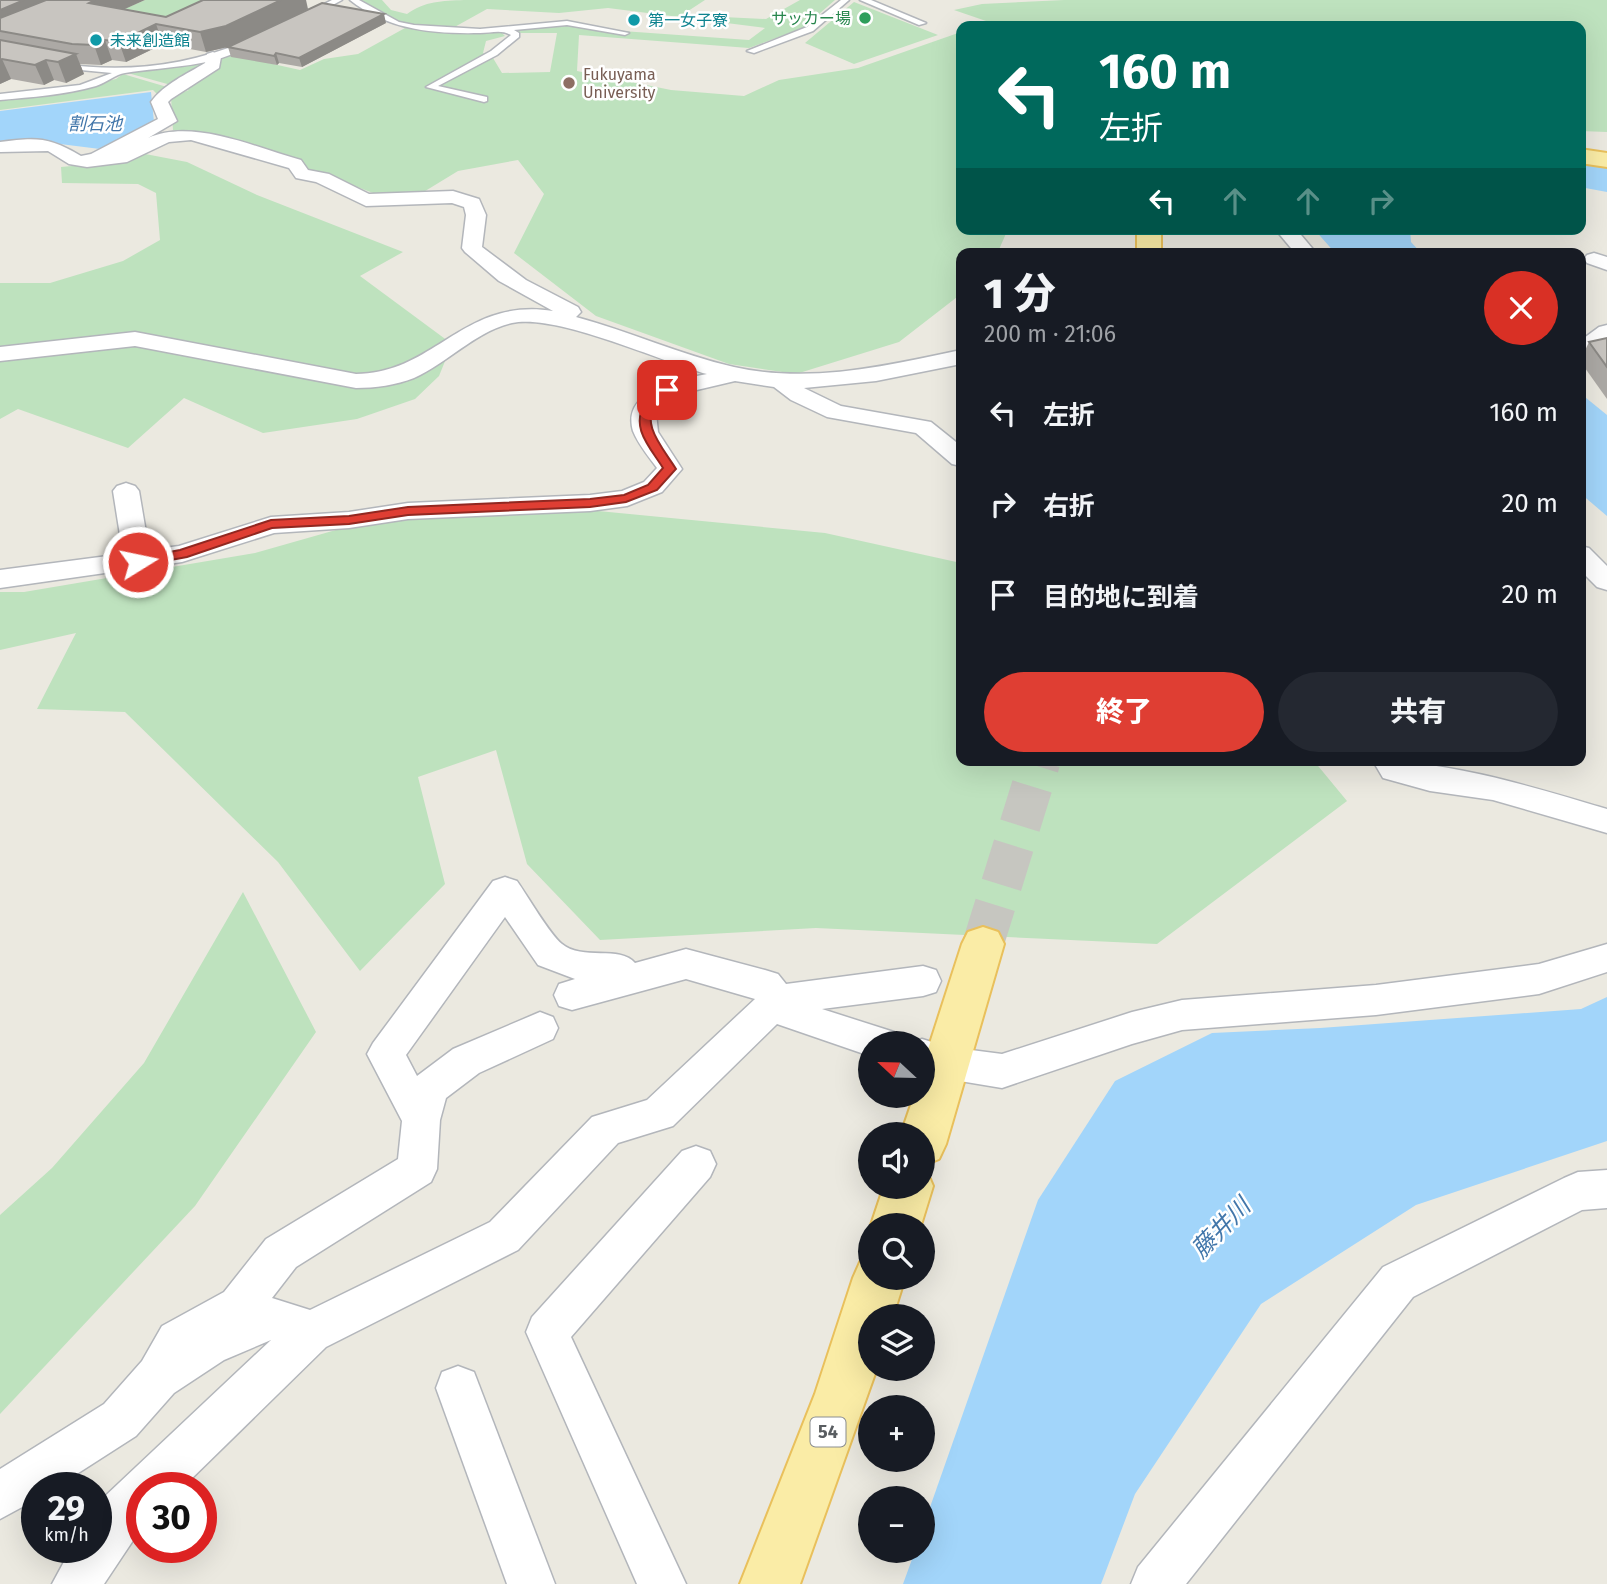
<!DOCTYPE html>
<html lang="ja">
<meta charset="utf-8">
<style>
body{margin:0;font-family:"Fira Sans","Noto Sans JP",sans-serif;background:#242831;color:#f1f3f6;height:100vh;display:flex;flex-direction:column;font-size:26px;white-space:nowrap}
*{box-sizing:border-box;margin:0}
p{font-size:23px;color:#9ea1a6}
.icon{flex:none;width:38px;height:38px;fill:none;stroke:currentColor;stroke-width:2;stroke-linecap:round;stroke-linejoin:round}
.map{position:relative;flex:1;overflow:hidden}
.details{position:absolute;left:956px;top:248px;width:630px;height:518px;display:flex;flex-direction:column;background:#171b24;border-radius:14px;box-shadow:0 7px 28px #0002}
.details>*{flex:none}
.guide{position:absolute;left:956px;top:21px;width:630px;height:214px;border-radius:14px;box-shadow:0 7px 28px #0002;background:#00695c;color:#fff;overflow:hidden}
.needle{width:46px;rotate:292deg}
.tools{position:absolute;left:858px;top:1031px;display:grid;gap:14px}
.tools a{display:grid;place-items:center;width:77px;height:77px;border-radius:50%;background:#171b24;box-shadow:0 7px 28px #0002;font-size:35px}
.speed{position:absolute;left:21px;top:1472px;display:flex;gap:14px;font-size:35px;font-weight:700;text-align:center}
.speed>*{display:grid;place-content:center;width:91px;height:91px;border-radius:50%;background:#171b24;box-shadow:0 7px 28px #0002;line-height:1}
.speed small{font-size:18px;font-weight:400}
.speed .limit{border:10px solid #d22;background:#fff;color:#111}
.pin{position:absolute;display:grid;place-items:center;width:60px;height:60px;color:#fff;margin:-30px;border-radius:14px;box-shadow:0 4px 10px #0006}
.me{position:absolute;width:77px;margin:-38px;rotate:80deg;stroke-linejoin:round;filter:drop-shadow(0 0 5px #0008)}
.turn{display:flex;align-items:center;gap:24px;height:147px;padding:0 28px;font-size:32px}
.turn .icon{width:91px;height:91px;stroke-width:2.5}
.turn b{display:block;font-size:49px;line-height:60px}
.lanes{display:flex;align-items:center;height:66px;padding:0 28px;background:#0003;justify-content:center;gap:35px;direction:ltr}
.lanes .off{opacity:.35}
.round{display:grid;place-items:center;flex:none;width:74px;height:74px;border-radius:37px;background:#242831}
.headline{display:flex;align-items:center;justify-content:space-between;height:119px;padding:0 28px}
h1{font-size:42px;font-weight:800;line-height:52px}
.button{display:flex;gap:14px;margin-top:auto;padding:14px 28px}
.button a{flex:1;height:80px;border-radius:42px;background:#df3e33;color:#fff;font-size:28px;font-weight:800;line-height:80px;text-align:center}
.button a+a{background:#242831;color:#f1f3f6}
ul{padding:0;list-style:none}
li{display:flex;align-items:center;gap:21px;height:91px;padding:0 28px}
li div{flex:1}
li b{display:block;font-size:26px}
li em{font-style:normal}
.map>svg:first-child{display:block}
</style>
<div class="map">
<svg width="1607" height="1584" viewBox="0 0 1607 1584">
<rect width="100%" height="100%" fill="#ebe9e0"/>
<g fill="#bee2be">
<path d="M145,0H247L171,36L95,22Z"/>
<path d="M361,0H382L391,10L407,14C425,1 442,1 464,0H705L682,15L766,19L800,0H835L803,28L749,48L579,35L577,71L671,90L744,96L779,80L858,68L961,32V229H1008L997,254H961V294L899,342L796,374L729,364L596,316L514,253L544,194L518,160L458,171L417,196L373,193L318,172L173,130L171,97L189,90L124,72L229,54L300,70L324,59L358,54L405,28L443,31L499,30L505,36L486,41L483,53L493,58L502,73L550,72L557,33H521L512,28L566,24L580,28L749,40L765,28L608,8L559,13L487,9L451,29L403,24Z"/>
<path d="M1064,0H1607V132L1580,131V26H975L986,21L954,10L982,4Z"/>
<path d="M854,2L938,35L854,64L805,43Z"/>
<path d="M123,74L167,87L158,95L153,90L0,110V100L39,97L116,79Z"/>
<path d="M140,153L187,162L257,195L403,252L360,276L452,344L439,376L415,399L357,419L263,433L184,398L128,448L18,409L0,419V283H50L123,261L160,240L156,193L138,184L62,183L61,167L115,162Z"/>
<path d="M588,510L825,533L961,563V761H1314L1347,801L1157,944L816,928L600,940L527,864L496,750L418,777L445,884L360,971L278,862L125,712L37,709L76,633L0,650V592H24L255,553L364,522Z"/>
<path d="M243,892L316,1032L195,1206L0,1414V1215L52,1168L144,1063Z"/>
</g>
<g fill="#a2d5fa">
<path d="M151,92L154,122L100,149L44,142L0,145V111Z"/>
<path d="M1580,161L1607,165V192L1580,187Z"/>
<path d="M1314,229H1410L1411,242L1422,254H1336Z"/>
<path d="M1580,393L1607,415V516L1580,493Z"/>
<path d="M1607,997V1141L1416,1205L1261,1304L1135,1494L1101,1584H903L915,1551L922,1550V1530L1038,1200L1115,1081L1212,1033L1320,1028L1581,1009Z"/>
</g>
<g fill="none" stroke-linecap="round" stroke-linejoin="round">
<path stroke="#c6c6c0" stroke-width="41" stroke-dasharray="41 21" stroke-linecap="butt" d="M983,944L1040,761"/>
<g stroke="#b3b6bb" stroke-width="3">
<g id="lane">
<path d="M332,0H342L314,15L307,13Z"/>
<path d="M350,0H359L399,22L414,25L480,29L567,21L629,33L625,35L567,25L514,30L519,33V37L497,55L438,86L487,97V101L484,102L426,87L491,51L511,35C501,29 491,33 480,33C433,34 388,30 350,0Z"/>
<path d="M841,0H849L813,31L754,53L747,51L807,27Z"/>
<path d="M860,0H871L926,23L919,25Z"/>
<path d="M244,42L251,44C216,68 166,66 125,73C116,74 106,83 96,86C65,95 32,97 0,100V94L80,85L112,73L60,68L63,64C125,73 186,66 244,42Z"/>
</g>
</g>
<g stroke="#b3b6bb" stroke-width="3">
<g id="street">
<path d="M213,52L221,57L219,68L171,99L168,102L177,121L148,138C192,118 257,148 301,160L308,170L329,174L369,194L453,191L479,199L486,215L482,247L526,280L578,307L581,312L576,317C629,331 680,355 734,367C810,384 886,366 961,350V364L876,381L804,388L841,406L931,422L961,446V466L952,464L916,433L827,417L791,400L774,387L735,381L684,393L660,406L656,413L658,432L682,469L662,492L627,506L590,511L408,519L349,528L274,533L182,562L0,588V570L123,554L113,491L117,486L126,483L135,486L139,491L149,550L179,546L271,517L349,512L408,503L590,495L622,491L644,482L657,468C649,457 638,444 633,431C621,390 680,379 707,374C660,361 555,313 512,323C474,332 448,363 414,378C396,385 375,388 356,388L135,346L0,361V347L135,332L356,374C436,373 463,297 553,311L499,281L465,252L462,248L466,215L464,207L452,203L366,206L316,182L296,178L289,168L191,140L169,142L127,162L87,167L69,164L48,151L0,152V142C36,137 50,137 81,156L91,154L158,119L151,102C164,84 187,74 205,63L207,54Z"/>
<path d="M1275,229H1296L1317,254H1296Z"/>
<path d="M1594,253L1607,257V270L1587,263L1584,259L1587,255Z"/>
<path d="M1607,325V342L1588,356L1580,358V341L1599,327Z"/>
<path d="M1580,546L1589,548L1607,566V590L1597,587L1580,570Z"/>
<path d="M1373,761C1451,761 1532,787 1607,809V833L1493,800L1430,791L1383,778Z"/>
<path d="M505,877L517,881C527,895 550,935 562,944C582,961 620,945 635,963L686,949L765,970L778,974L786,984L923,966L936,970L941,981L936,992L923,996L822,1009L894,1032L899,1043H870V1056L777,1024L673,1126L618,1143L518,1250L326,1347L182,1488H142V1527L104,1584H52L72,1547H96V1509L102,1499L271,1340L224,1360L174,1393L136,1436L55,1488H37V1499L0,1519V1469L104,1404L142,1361L162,1326L224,1292L266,1239L398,1159L402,1121L367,1054L373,1043L493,881ZM505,917L538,965L575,979L559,984L554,995L559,1006L572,1010L686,979L755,999L647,1100L592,1117L490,1222L310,1310L272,1298L296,1267L431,1182L437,1169L440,1120L446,1098L479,1073L553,1039L558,1028L553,1017L540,1012L453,1049L417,1076L406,1055Z"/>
<path d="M1607,944V972L1539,994L1376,1015L1182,1030L1132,1044L1002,1088L948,1079L922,1071V1043H910L922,1039L948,1047L1002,1054L1132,1012L1182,1000L1376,985L1539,964Z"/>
<path d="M696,1146L710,1151L716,1164L710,1177L571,1337L686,1584H637L526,1332L532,1317L682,1151Z"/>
<path d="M1607,1170V1208L1582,1210L1413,1297L1186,1584H1131L1138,1567L1383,1267L1564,1178L1578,1172Z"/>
<path d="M458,1366L474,1372L555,1584H507L436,1388L442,1372Z"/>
</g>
</g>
<g stroke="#e9c05c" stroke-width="4">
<g id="primary">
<path d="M1580,149L1607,153V167L1580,163Z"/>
<rect x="1137" y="229" width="24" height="25"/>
<path d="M983,927L998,932L1004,944L946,1144L939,1159L922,1166V1134H901L914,1096H922V1068L962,944L968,932Z"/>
<path d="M922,1168L926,1170L933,1186L921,1225H871L884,1186H922Z"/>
<path d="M870,1257V1278H905L893,1316H870V1368H877L800,1584H740L815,1394L853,1278L861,1260Z"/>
</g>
</g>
<use href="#lane" fill="#fff" fill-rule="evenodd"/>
<use href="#street" fill="#fff" fill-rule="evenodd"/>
<use href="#primary" fill="#faeca6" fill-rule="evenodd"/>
</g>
<g fill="#aca9a5">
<path d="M0,0L124,9L166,17L308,9L235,44L386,23L302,67L279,63L277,65L231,57L228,47L232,46L206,52L163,44L126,62L112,60L101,65L80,64L84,74L66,83L54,80L44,85L11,79L0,84Z"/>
<path d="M1607,338V399L1580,361L1589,342Z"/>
</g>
<g fill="#8c8a86">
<path d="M24,0H77L0,31V10Z"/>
<path d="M95,0H145L96,22L89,3Z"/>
<path d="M281,0H306L308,9L232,46L206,52L200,32Z"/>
<path d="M384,14L386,23L302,67L299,58Z"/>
<path d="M156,24L163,44L126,62L119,42Z"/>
<path d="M105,40L112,60L101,65L94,45Z"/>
<path d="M276,53L279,63L277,65L274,56Z"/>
<path d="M76,54L84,74L66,83L58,62Z"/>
<path d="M2,59L11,79L0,84V60Z"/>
<path d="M46,60L54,80L44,85L35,65Z"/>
</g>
<g fill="#c8c5c0" stroke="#8c8a86" stroke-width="2">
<path d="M0,0H24L0,10Z"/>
<path d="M46,0H95L89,3L166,17L203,0H281L226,26L200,32L156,24L119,42L105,40L94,45L72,44L0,31V18Z"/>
<path d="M322,3L384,14L299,58L276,53L274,56L228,47Z"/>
<path d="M0,40L76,54L58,62L46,60L35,65L2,59L0,60Z"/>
<path d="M1607,338V367L1589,342Z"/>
</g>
<path fill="#df3e33" stroke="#912821" stroke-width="2" d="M667,387L673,390C669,394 662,396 659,399C637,422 664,449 676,469L657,490L626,502L590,507L408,515L349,524L272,528L187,557L138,566L131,562L138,558L180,550L271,520L349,516L408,507L590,499L624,495L648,485L663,468C650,447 630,428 645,403C651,393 656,390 667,387Z"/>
<circle fill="#2e9e5b" stroke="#fff" stroke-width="2.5" cx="865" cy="18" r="7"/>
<g fill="#0f9aa8" stroke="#fff" stroke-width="2.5">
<circle cx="634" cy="20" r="7"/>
<circle cx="96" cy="40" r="7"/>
</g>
<circle fill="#8d6e63" stroke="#fff" stroke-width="2.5" cx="569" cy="83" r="7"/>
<g text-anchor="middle" stroke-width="5" stroke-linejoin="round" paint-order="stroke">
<g font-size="16" fill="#27864d" stroke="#fff" text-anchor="end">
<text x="851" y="24">サッカー場</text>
</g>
<g font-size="16" fill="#0d838f" stroke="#fff" text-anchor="start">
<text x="648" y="26">第一女子寮</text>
<text x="110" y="46">未来創造館</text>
</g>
<g font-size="16" fill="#785e54" stroke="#fff" text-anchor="start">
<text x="583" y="80">Fukuyama<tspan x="583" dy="18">University</tspan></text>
</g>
<g font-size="18" font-style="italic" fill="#4176aa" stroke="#fff">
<text x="95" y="130">割石池</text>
</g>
<rect fill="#fff" stroke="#8b8e90" stroke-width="2" x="810.5" y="1417.5" width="35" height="29" rx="5"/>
<g font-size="18" font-weight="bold" fill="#595d61">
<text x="828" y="1438">54</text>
</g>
<g font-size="24" font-style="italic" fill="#4176aa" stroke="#fff">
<text transform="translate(1221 1228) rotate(-46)" y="8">藤井川</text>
</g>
</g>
</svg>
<div class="tools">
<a><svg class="needle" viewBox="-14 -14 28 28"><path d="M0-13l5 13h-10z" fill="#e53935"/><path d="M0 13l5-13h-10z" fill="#9ea1a6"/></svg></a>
<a><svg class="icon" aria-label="sound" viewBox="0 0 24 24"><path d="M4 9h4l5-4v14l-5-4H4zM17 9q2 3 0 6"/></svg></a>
<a><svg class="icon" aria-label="search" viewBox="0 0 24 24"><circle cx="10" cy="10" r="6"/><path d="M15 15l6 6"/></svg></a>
<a><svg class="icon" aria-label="layers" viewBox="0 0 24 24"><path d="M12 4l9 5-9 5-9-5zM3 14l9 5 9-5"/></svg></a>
<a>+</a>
<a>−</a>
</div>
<div class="speed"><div>29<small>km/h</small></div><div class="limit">30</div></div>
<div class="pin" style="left:667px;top:390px;background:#d93025"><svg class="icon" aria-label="arrive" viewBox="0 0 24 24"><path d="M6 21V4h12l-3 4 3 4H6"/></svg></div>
<svg class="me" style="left:138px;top:562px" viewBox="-20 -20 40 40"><circle r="17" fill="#df3e33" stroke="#fff" stroke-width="3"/><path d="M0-11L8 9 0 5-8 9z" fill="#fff"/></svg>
<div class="guide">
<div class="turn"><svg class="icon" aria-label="left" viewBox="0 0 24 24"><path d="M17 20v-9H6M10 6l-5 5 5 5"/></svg><div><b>160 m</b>左折</div></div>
<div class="lanes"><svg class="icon" aria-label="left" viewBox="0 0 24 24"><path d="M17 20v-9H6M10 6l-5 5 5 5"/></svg><svg class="icon off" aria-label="ahead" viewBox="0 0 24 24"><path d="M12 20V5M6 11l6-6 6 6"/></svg><svg class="icon off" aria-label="ahead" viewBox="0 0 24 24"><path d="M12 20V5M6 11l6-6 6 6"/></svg><svg class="icon off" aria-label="right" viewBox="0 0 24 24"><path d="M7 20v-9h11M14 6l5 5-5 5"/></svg></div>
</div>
<section class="details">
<div class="headline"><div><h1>1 分</h1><p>200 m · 21:06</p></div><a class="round" style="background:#d93025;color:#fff"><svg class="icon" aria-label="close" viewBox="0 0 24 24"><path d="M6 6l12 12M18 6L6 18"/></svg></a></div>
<ul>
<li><svg class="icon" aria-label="left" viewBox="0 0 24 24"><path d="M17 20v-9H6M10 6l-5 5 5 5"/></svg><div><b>左折</b></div><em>160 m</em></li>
<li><svg class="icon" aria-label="right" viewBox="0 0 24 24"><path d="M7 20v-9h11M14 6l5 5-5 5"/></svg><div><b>右折</b></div><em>20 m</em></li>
<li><svg class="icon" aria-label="arrive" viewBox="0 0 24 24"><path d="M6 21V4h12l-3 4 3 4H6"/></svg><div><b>目的地に到着</b></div><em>20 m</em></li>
</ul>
<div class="button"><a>終了</a><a>共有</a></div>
</section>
</div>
